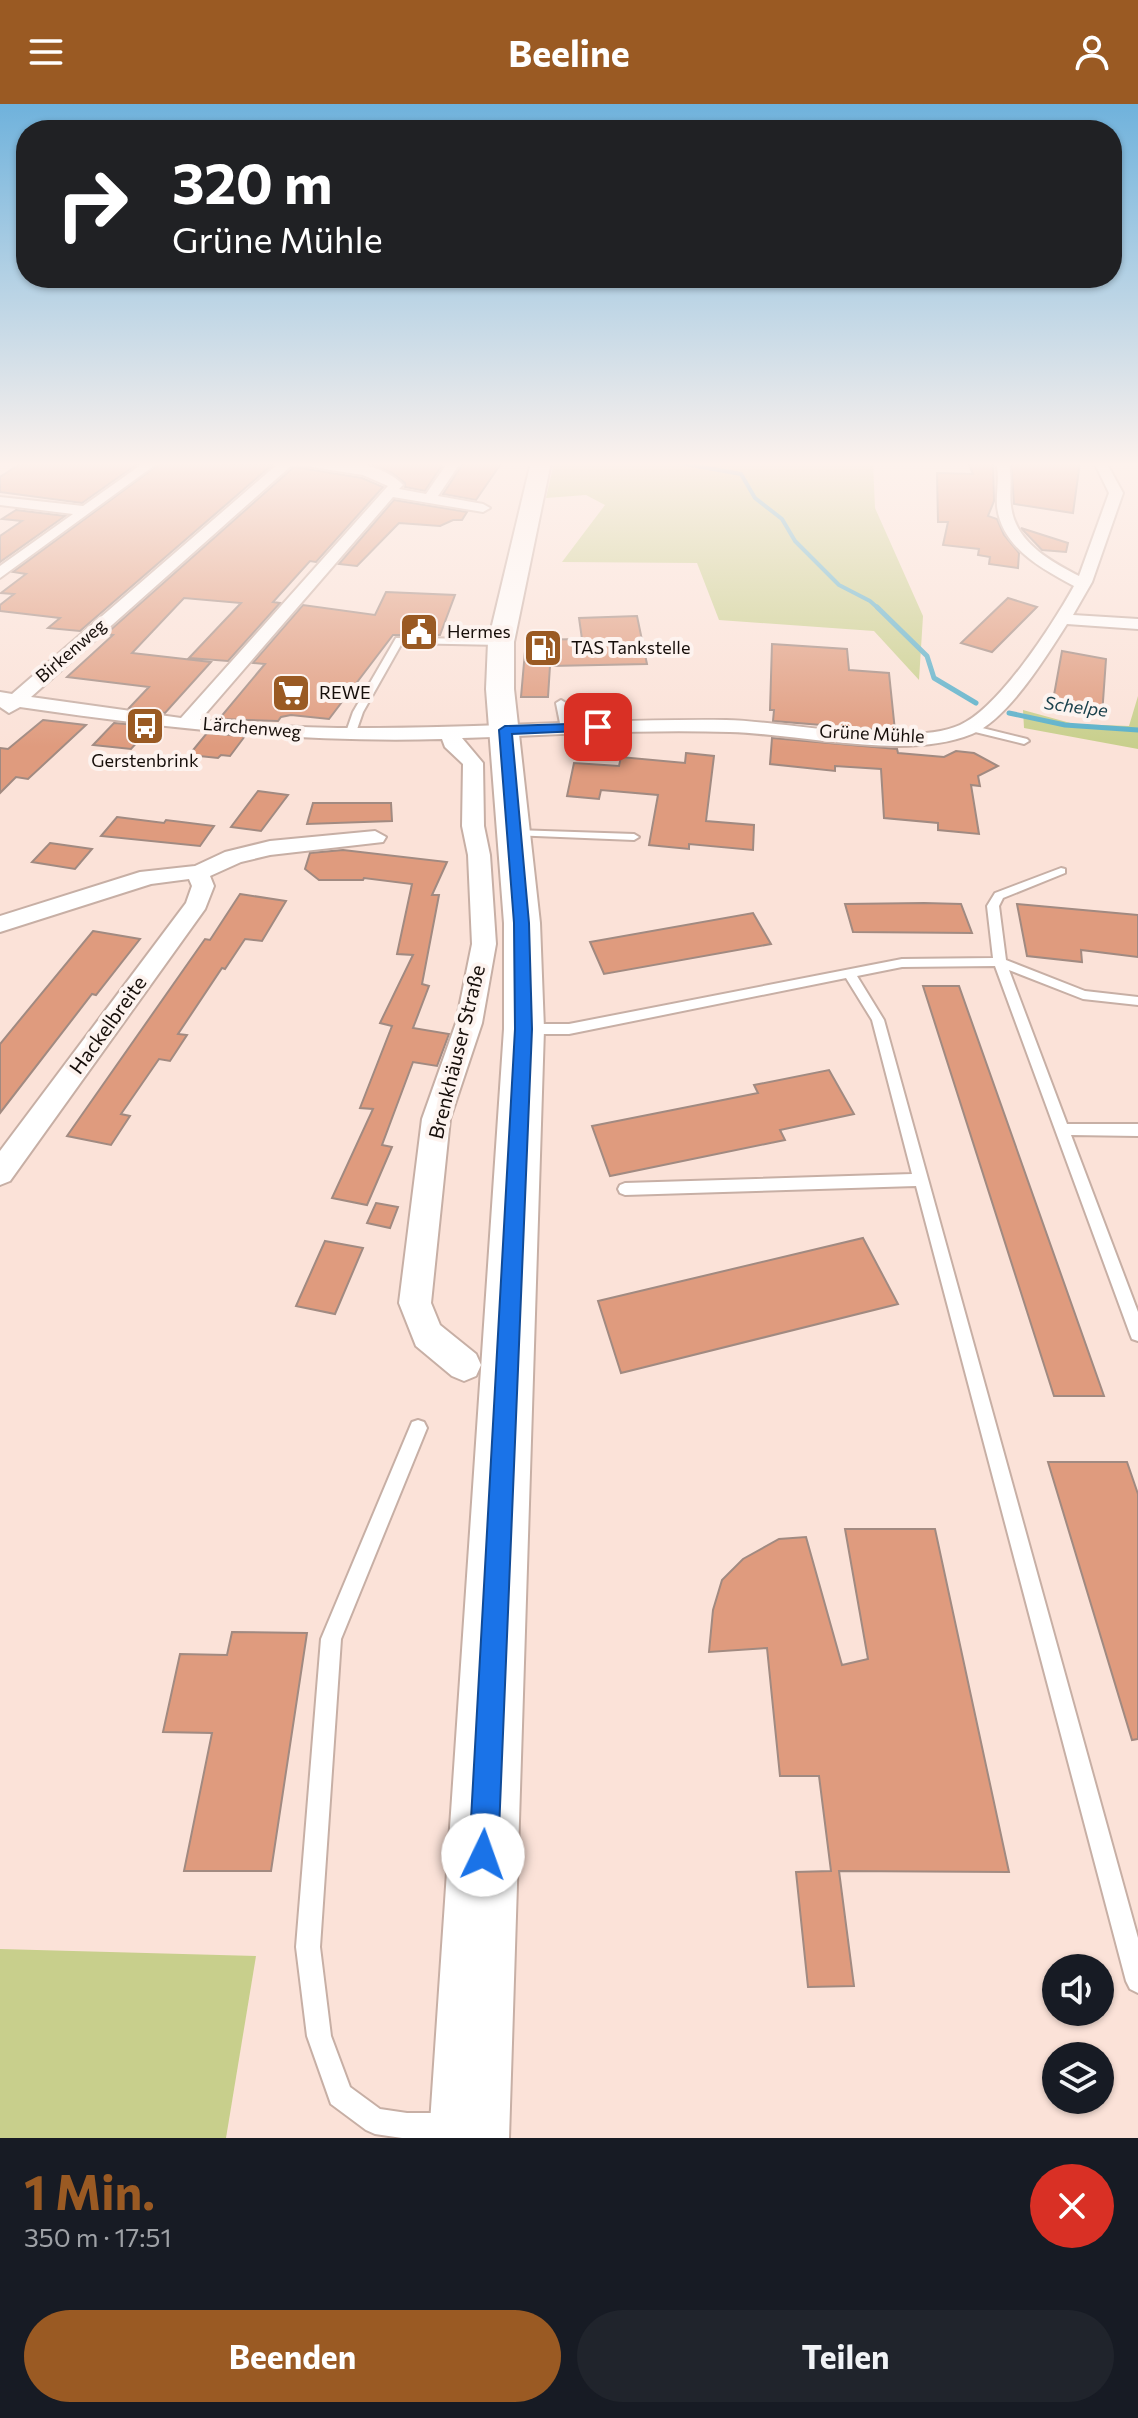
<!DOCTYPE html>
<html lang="de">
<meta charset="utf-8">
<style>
body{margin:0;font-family:Commissioner,sans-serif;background:#20242c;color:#f1f3f6;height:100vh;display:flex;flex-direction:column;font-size:30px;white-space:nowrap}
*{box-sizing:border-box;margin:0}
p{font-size:26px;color:#9ea1a6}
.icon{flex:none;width:44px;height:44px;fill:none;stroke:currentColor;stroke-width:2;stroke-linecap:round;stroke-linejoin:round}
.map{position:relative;height:2034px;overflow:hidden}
.drawer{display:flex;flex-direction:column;background:#171b24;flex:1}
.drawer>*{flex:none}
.top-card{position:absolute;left:16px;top:16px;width:1106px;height:168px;border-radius:32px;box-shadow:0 2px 6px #0004;background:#202124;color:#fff;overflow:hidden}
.controls{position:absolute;left:1042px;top:1850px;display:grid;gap:16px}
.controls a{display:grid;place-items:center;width:72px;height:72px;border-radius:50%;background:#171b24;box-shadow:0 2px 6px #0004;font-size:40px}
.pin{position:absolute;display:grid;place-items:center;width:68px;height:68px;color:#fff;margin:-34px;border-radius:16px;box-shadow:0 4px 12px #0006}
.me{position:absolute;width:88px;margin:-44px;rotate:3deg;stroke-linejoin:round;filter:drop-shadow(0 0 6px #0008)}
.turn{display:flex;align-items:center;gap:28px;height:168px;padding:0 24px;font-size:36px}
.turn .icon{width:104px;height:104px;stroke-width:2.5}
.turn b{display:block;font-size:56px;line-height:68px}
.round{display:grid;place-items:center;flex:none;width:84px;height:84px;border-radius:42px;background:#20242c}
.overview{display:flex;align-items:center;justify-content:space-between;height:136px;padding:0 24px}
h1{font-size:48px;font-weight:700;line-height:60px;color:#9a5a23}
.primary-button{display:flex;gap:16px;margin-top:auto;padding:16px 24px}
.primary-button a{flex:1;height:92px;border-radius:48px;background:#9a5a23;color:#fff;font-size:32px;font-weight:700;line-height:92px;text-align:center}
.primary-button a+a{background:#20242c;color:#f1f3f6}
header{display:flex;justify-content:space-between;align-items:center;height:104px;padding:0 24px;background:#9a5a23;color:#fff;font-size:36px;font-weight:700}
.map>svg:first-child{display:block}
</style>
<header><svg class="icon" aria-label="menu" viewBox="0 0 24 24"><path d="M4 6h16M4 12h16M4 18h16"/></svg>Beeline<svg class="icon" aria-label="person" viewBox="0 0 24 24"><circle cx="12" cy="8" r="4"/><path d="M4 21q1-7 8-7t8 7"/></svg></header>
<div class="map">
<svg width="1138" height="2034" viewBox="0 0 1138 2034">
<rect width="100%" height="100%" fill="#fbe2d8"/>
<g fill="#c8cf8c">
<path d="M554,358H873L875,404L923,512L919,576L874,527L719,516L697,459L562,458L605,401L586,391L546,394Z"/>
<path d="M1138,592V645L1024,624L1023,606L1074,620L1129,622Z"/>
<path d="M0,1845L256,1852L226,2034H0Z"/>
</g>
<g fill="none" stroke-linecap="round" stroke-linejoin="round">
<path stroke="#59b0ca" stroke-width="4" d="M674,358L741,370L755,394L782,415L795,437L839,481L870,497L879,505"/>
<g stroke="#59b0ca" stroke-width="5">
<path d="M877,503L927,552L934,574L976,599"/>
<path d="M1009,609L1065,621L1138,626"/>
</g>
</g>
<g fill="#df9b7e" stroke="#a18a81" stroke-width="2">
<path d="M23,358H140L82,399L0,388V373Z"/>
<path d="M162,358L273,360L80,527L48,524L60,514L0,507V501L14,490L1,489L26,470L13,468Z"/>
<path d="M364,358H444L425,387L405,383V379L392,369Z"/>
<path d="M464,358H502L476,396L443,390Z"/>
<path d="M968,358H993L994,397L988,412L997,415L1004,431L1019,449L1018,464L989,460L990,453L978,451L979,445L943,441L948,418H938L937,369L973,370Z"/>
<path d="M1011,358H1080L1073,409L1014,400Z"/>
<path d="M294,363L362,374L383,383L316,458L310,457L273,498L280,499L228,557L189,554L241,499L184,494L132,549L211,558L165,609L129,604L149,583L67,573L113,531L106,530Z"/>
<path d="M394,396L467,408L462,416H453L440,422L399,419L357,462L339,460Z"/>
<path d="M16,406L65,412L0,458V432L22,417L2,415Z"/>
<path d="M1021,424L1068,439L1066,448L1042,446Z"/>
<path d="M386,488L455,491L440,531H393L329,615L291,611L281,613L278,617L219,615L265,560L253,559L303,501L375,511Z"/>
<path d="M1008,494L1037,503L992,548L961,539Z"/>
<path d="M637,512L647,560L550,562L548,593H521L526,536L582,535L579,514Z"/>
<path d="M772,540L847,545L849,566L889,569L895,627L773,617L774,606H770Z"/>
<path d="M1062,547L1106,555L1102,611L1052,602Z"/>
<path d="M43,616L86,621L28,675L16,673L0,689V644L8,645Z"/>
<path d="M114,619L126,620L151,623L131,645L93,641Z"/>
<path d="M207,629L230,631L245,632L230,652L221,651L218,654L189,651Z"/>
<path d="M772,634L897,645L898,649L944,653L956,647L974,649L998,662L978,672L980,682L971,681L979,730L938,726V719L884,714L881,665L835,662V667L770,660Z"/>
<path d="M686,649L714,652L706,717L754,721L753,746L689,740V745L649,741L658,691L601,686L599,695L567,692L574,659L619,662L621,653L685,659Z"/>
<path d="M258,687L288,691L261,727L231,723Z"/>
<path d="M313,699H391L392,717L307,720Z"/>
<path d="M117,713L164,719L166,716L214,722L200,742L101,732Z"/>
<path d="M50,739L92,745L75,765L32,758Z"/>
<path d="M343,746L447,758L432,791H439L422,880L429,882L413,924L449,930L437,962L413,958L382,1041L392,1043L367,1101L332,1094L373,1005L360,1004L392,922L380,919L413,851L397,850L412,780L364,774L363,776H319L305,765L310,749Z"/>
<path d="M240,790L286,797L262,837L245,835L225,865L222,864L178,930L187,931L170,957L159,955L121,1010L130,1012L111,1041L67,1032L205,835L210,836Z"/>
<path d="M924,799L961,800L972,829L853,828L845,800Z"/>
<path d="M1017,800L1138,811V853L1081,846L1082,858L1027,852Z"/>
<path d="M753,809L771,840L604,870L590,838Z"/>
<path d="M93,827L140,835L96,891L92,890L0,1009V940Z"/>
<path d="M923,882H959L1104,1292H1054Z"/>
<path d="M829,966L854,1010L780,1026L785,1036L610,1072L592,1022L758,989L754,981Z"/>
<path d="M376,1099L398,1103L390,1124L367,1119Z"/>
<path d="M863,1134L898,1200L621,1269L598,1197Z"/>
<path d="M325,1137L363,1144L335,1210L296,1202Z"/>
<path d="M1048,1358H1127L1138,1390V1635L1132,1636Z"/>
<path d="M845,1425H935L1009,1768L839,1767L854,1882L808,1883L796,1768L831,1767L819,1672H780L767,1544L709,1548L713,1506L722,1476L743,1455L779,1435L806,1433L842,1561L868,1555Z"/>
<path d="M232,1528L307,1529L271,1767H184L212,1629L163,1628L180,1550L227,1551Z"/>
</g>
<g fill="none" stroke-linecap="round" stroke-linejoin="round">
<g stroke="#c7afa5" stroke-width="4">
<g id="service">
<path d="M396,534L501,535L505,538L501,541L402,539L363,608L355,631L347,633L345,631L353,608Z"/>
<path d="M561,596L566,599L571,624L566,627L561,624L556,599Z"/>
<path d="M970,621L1027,635L1029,637L1024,640L967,626L965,624Z"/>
<path d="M515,726L634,730L639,733L634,736L511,731L510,729Z"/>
<path d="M1061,764L1065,765V769L1003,794L999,802L1006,856L1085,887L1138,893V901L1083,895L1009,866L1067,1020H1138V1032L1071,1031L1138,1208V1237L1132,1235L1130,1230L995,862L902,863L857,872L884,916L1138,1834V1889L1130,1885L1126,1877L916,1082L625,1091L620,1089L618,1085L620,1081L625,1079L912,1070L872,916L846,874L569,930H528L522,925L528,920H569L902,855L993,854L987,802L995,789Z"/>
<path d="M418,1316L424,1318L427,1324L341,1535L320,1843L331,1932L350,1983L380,2005L407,2009H446L455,2013L459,2022L455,2031L448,2034H402L375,2030L366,2026L331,2000L307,1932L296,1843L321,1535L412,1318Z"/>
</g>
</g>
<g stroke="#c7afa5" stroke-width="4">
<g id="minor">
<path d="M145,358H159L0,474V462L73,410L0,401V393L83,402Z"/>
<path d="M280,358C317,358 375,351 403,381L399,385L426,390L448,358H461L438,392L483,400L490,404L483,408L393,393L200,616C375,635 550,614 726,616C785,617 910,644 960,621C999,604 1053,520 1074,482C1042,465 1001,443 997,402C996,387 1000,373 996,358H1008C1013,373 1009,387 1011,402C1015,438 1050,457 1079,472L1109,389L1094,358H1106L1123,389L1092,478L1073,511L1138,515V525L1067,520C1046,553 1008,615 972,630C907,657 801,630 730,628C641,625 551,631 462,634L483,659L484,722L490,751L496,840L482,919L450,1015L431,1199L440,1221L476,1250L481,1261L476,1272L464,1277L452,1272L416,1242L399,1199L422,1015L456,919L472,840L468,751L462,722L463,660L445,643L442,635C298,639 163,624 20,603L9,609L0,603V588L12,590ZM293,360L363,371L388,382L181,614L31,593Z"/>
<path d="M375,727L386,733L383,738L270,751L241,758L210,772L214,782L205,805L10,1077L0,1081V1047L186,799L192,782L189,775L151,780L0,828V812L140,768L195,762L225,748L270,737Z"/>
</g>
</g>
<g stroke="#c7afa5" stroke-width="4">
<path id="primary" d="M531,358H551L514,538V585L540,819L544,925L509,2034H429L504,925V819L486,585L488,538Z"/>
</g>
<use href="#service" fill="#fff" fill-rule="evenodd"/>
<use href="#minor" fill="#fff" fill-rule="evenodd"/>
<use href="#primary" fill="#fff" fill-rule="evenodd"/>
</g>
<linearGradient id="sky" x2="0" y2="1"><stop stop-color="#6fb2dc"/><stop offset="0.56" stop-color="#fdf2ed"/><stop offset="1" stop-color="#fdf2ed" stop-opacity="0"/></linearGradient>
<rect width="1138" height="643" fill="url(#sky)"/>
<path fill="#1a73e8" stroke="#114b97" stroke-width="2" d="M598,619L602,621V626L512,630L529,819L532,925L498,1751L493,1761L483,1766L473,1761L469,1751L515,925L514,819L499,626L505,622Z"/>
<defs>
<g id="civic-square" transform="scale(2)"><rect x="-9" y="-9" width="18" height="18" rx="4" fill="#9a5a23" stroke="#fdf3ef"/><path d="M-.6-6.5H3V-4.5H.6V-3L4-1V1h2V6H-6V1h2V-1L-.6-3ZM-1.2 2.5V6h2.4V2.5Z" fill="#fff"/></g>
<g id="fuel-square" transform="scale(2)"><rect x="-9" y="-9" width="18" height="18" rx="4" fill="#9a5a23" stroke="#fdf3ef"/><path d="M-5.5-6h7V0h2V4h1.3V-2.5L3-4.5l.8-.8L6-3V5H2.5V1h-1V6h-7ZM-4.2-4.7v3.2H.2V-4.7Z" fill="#fff"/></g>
<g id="supermarket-square" transform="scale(2)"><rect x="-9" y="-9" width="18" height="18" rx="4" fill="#9a5a23" stroke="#fdf3ef"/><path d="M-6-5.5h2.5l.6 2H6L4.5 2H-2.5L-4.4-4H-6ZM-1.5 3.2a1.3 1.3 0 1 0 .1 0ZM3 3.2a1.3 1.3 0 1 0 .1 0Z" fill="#fff"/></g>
<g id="bus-square" transform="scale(2)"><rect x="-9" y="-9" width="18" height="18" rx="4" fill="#9a5a23" stroke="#fdf3ef"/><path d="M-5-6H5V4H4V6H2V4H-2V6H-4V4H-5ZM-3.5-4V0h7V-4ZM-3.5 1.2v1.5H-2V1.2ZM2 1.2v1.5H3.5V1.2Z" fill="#fff"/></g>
</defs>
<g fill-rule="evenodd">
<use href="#civic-square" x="419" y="528"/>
<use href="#fuel-square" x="543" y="544"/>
<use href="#supermarket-square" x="291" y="589"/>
<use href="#bus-square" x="145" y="622"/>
</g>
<g text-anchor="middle" stroke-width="8" stroke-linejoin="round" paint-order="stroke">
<g font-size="18" fill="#160e0a" stroke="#fdf3ef" text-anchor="start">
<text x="447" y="534">Hermes</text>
<text x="571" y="550">TAS Tankstelle</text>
<text x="319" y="595">REWE</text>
<text x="145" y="663" text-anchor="middle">Gerstenbrink</text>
</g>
<g font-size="18" fill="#160e0a" stroke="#fdf3ef">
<text transform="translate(71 547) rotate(-41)" y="6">Birkenweg</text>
<text transform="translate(252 624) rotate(5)" y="6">Lärchenweg</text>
<text transform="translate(872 630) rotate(3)" y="6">Grüne Mühle</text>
</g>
<g font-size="18" font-style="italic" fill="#19414c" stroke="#fdf3ef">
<text transform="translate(1076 603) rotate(7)" y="6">Schelpe</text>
</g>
<g font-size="20" fill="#160e0a" stroke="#fdf3ef">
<text transform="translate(108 921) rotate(-54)" y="7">Hackelbreite</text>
<text transform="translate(457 948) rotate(-76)" y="7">Brenkhäuser Straße</text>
</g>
</g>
</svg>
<div class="controls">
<a><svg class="icon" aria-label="sound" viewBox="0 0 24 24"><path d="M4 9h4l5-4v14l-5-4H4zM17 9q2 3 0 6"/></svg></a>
<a><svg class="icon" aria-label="layers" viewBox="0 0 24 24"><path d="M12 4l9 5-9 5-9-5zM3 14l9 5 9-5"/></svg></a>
</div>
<div class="pin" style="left:598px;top:623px;background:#d93025"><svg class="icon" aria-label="arrive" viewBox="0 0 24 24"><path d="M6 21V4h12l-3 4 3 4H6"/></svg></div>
<svg class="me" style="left:483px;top:1751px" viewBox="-20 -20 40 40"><circle r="19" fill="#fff"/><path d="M0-13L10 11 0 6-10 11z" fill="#1a73e8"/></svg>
<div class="top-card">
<div class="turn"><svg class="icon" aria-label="right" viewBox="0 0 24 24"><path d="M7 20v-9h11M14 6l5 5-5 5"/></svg><div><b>320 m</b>Grüne Mühle</div></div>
</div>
</div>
<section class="drawer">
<div class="overview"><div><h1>1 Min.</h1><p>350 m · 17:51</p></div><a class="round" style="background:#d93025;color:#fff"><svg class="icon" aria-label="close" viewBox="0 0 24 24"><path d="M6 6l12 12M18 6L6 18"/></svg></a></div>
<div class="primary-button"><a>Beenden</a><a>Teilen</a></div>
</section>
